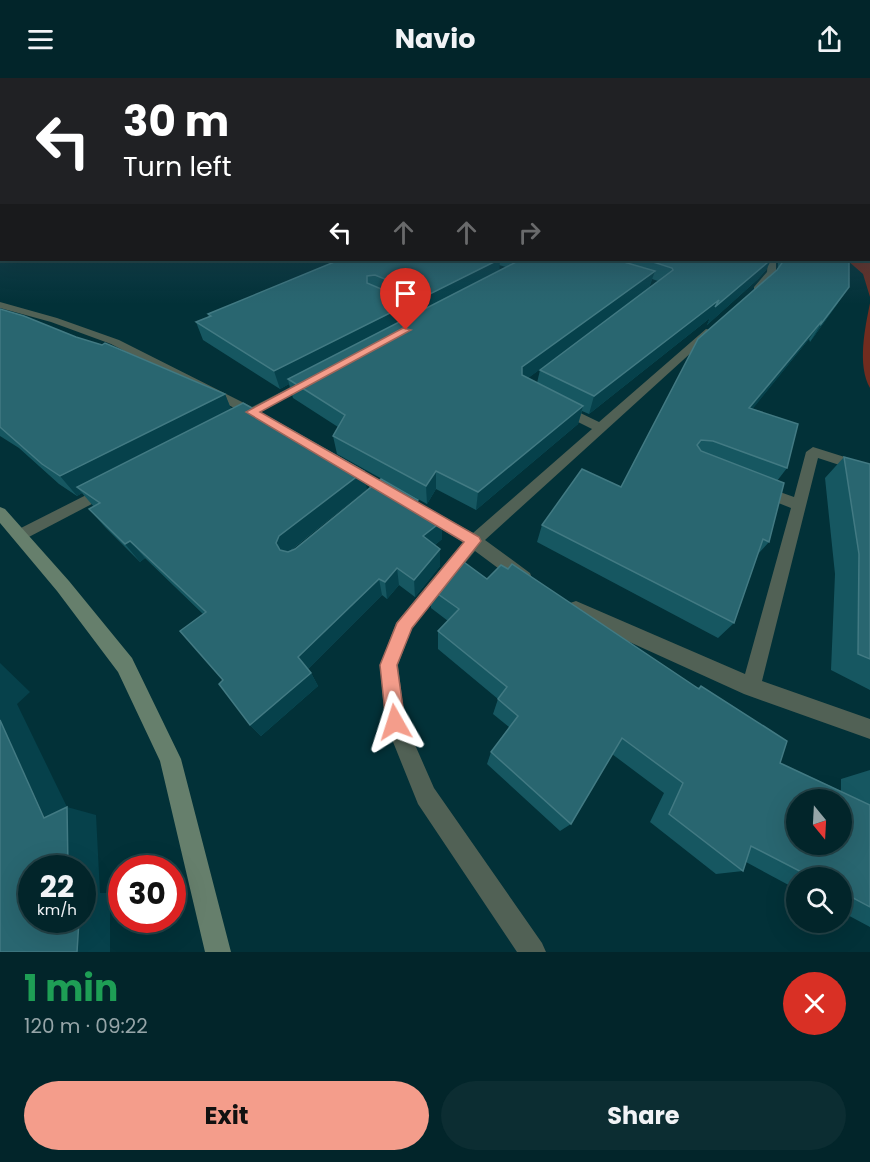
<!DOCTYPE html>
<meta charset="utf-8">
<style>
body{margin:0;font-family:Poppins,sans-serif;background:#0c2d32;color:#f1f3f6;height:100vh;display:flex;flex-direction:column;font-size:22px;white-space:nowrap}
*{box-sizing:border-box;margin:0}
p{font-size:20px;color:#96a5a8}
.icon{flex:none;width:33px;height:33px;fill:none;stroke:currentColor;stroke-width:2;stroke-linecap:round;stroke-linejoin:round}
.map{position:relative;height:874px;overflow:hidden}
.panel{display:flex;flex-direction:column;background:#02252a;flex:1}
.panel>*{flex:none}
.banner{position:absolute;left:0px;top:0px;width:870px;height:183px;box-shadow:0 6px 24px #0002,0 0 0 2px #234247;background:#202124;color:#fff;overflow:hidden}
.needle{width:39px;rotate:162deg}
.controls{position:absolute;left:786px;top:711px;display:grid;gap:12px}
.controls a{display:grid;place-items:center;width:66px;height:66px;border-radius:50%;background:#02252a;box-shadow:0 6px 24px #0002,0 0 0 2px #234247;font-size:30px}
.speed{position:absolute;left:18px;top:777px;display:flex;gap:12px;font-size:30px;font-weight:700;text-align:center}
.speed>*{display:grid;place-content:center;width:78px;height:78px;border-radius:50%;background:#02252a;box-shadow:0 6px 24px #0002,0 0 0 2px #234247;line-height:1}
.speed small{font-size:15px;font-weight:400}
.speed .limit{border:9px solid #d22;background:#fff;color:#111}
.pin{position:absolute;display:grid;place-items:center;width:51px;height:51px;color:#fff;margin:-62px -26px;border-radius:50% 50% 50% 0;rotate:-45deg;box-shadow:0 0 6px #0007}
.pin .icon{rotate:45deg}
.me{position:absolute;width:66px;margin:-33px;rotate:354deg;stroke-linejoin:round;filter:drop-shadow(0 0 4px #0008)}
.turn{display:flex;align-items:center;gap:21px;height:126px;padding:0 24px;font-size:27px}
.turn .icon{width:78px;height:78px;stroke-width:2.5}
.turn b{display:block;font-size:42px;line-height:51px}
.lanes{display:flex;align-items:center;height:57px;padding:0 24px;background:#0003;justify-content:center;gap:30px;direction:ltr}
.lanes .off{opacity:.35}
.round{display:grid;place-items:center;flex:none;width:63px;height:63px;border-radius:32px;background:#0c2d32}
.headline{display:flex;align-items:center;justify-content:space-between;height:102px;padding:0 24px}
h1{font-size:36px;font-weight:700;line-height:45px;color:#1e9e55}
.primary-button{display:flex;gap:12px;margin-top:auto;padding:12px 24px}
.primary-button a{flex:1;height:69px;border-radius:36px;background:#f49d8b;color:#111;font-size:24px;font-weight:700;line-height:69px;text-align:center}
.primary-button a+a{background:#0c2d32;color:#f1f3f6}
header{display:flex;justify-content:space-between;align-items:center;height:78px;padding:0 24px;background:#02252a;font-size:27px;font-weight:700}
.map>svg:first-child{display:block}
</style>
<header><svg class="icon" aria-label="menu" viewBox="0 0 24 24"><path d="M4 6h16M4 12h16M4 18h16"/></svg>Navio<svg class="icon" aria-label="share" viewBox="0 0 24 24"><path d="M12 15V3M7 8l5-5 5 5M5 13v7h14v-7"/></svg></header>
<div class="map">
<svg width="870" height="874" viewBox="0 0 870 874">
<rect width="100%" height="100%" fill="#023138"/>
<g fill="#712c1f">
<path d="M868,104H870V219L863,196L847,182H868Z"/>
<path d="M870,225V310C857,287 865,250 870,225Z"/>
</g>
<g fill="none" stroke-linecap="round" stroke-linejoin="round">
<g fill="#516155" fill-rule="evenodd">
<path d="M0,168H2L0,173Z"/>
<path d="M768,182H776V194L760,213H754V209L767,194Z"/>
<path d="M0,224L57,240L119,262L252,329L304,302H312L314,304L261,334L260,339L244,342L238,338L242,334L111,266L51,244L0,230Z"/>
<path d="M706,251L715,253L485,462L530,495L532,500L530,505L524,507L518,505L475,473L412,550L398,587L405,644L434,710L542,865L546,874H517L418,726L385,644L380,587L396,545L463,464L419,438L417,434L419,430H429L473,455L592,351L558,334V328H566L599,344Z"/>
<path d="M813,369L870,387V397L818,380L762,603L870,641V661L744,616L570,537L567,531L570,525L576,523L745,596L791,430L758,417L756,413L763,408L794,419L806,374Z"/>
<path d="M349,385L398,412L400,416L398,420H388L344,393L342,390L344,387Z"/>
<path d="M104,408L111,413L109,417L25,461L20,463L15,461L12,457L15,453Z"/>
</g>
<path fill="#667f6c" fill-rule="evenodd" d="M0,429L5,431L69,503L132,580L181,681L231,874H205L160,683L118,594L57,513L0,445Z"/>
</g>
<g fill="#165761" fill-rule="evenodd">
<path d="M339,182H771L766,192L758,201L707,247L710,240L589,336L582,333L578,346L476,432L436,411L427,426L337,376L333,358L338,349L293,320L289,306L280,311L203,262L196,244L209,239L208,236ZM499,187L506,189L499,192ZM652,201L658,203L540,292L537,305L528,300L649,210ZM412,229L421,233L413,237Z"/>
<path d="M778,182H849L838,225L810,264L809,261L752,331L787,390L777,403L769,464L758,476L734,545L718,560L537,464L542,447L621,409L778,190Z"/>
<path d="M0,231L76,259L225,316L231,331L367,411L289,474L418,422V426L442,461L435,467L440,471V488L415,519L399,507L387,521L382,517L308,591L311,595L318,608L261,658L250,647L223,602L203,536L145,480L140,484L105,449L89,431L94,429L82,415L77,418L59,406L19,370L0,358Z"/>
<path d="M844,379L870,386V612L831,592L835,496L825,400Z"/>
<path d="M487,501L697,610L701,608L780,685L841,713V701L870,692V849L842,834V800H796V811L746,784L743,793L716,796L650,744L664,715L612,676L571,746L560,753L487,686L491,674L509,649L493,636L498,621L438,571V553L448,543L431,530V511Z"/>
</g>
<g fill="#06414b">
<path d="M2,142V157L0,158V143Z"/>
<path d="M498,182H500L499,196L426,235V218Z"/>
<path d="M512,182H529L511,191Z"/>
<path d="M770,182H771L766,192L758,201L707,247L710,240L589,336L594,318Z"/>
<path d="M655,193L649,210L519,307L522,289Z"/>
<path d="M849,209L838,225L810,264L821,246Z"/>
<path d="M412,224L413,241L288,301L289,306L280,311L274,293Z"/>
<path d="M821,244L809,261L738,349L749,330Z"/>
<path d="M225,316L233,336L77,409L82,415L77,418L60,398Z"/>
<path d="M583,328L578,346L476,432L478,414Z"/>
<path d="M364,393L367,411L287,475L284,483L276,465L279,458Z"/>
<path d="M436,393V411L427,426L426,408Z"/>
<path d="M442,443V461L424,476L423,458Z"/>
<path d="M130,463L145,480L140,484L125,466Z"/>
<path d="M440,471V488L415,519L414,502Z"/>
<path d="M397,490L399,507L387,521L385,504Z"/>
<path d="M379,501L382,517L305,594L298,579Z"/>
<path d="M0,585L30,614L17,626L67,729L96,737L100,815H110V874H77L79,842H82V790H68L0,642Z"/>
<path d="M311,595L318,608L261,658L250,647Z"/>
</g>
<g fill="#296670" stroke="#427a83" stroke-width="1.5" fill-rule="evenodd">
<path d="M0,104H2V142L0,143Z"/>
<path d="M339,182H498L426,218L375,197L367,198V205L412,224L274,293L196,244L211,238L208,236Z"/>
<path d="M520,182H617L655,193L522,289V297L583,328L478,414L436,393L426,408L333,358L345,337L288,301Z"/>
<path d="M647,182H770L767,185L715,229L719,222L594,318L540,292L673,192L672,190Z"/>
<path d="M784,182H849V209L821,246V244L749,330L798,346L787,390L713,363L701,362L697,367L701,373L784,405L769,464L763,461L734,545L542,447L582,391L621,409L698,261L777,192Z"/>
<path d="M0,231L24,238L76,259L102,267L105,265L225,316L60,398L42,386L0,349Z"/>
<path d="M243,325L364,393L279,458L276,465L280,472L288,474L295,471L381,401L418,422L416,425L442,443L423,458L440,471L414,502L397,490L385,504L379,501L298,579L311,595L250,647L219,606L223,602L180,553L206,534L130,463L125,466L89,431L100,425L77,409Z"/>
<path d="M844,379L870,386V581L858,576L859,476Z"/>
<path d="M457,479L487,501L501,487L508,491L512,486L699,611L701,608L787,663L780,685L870,727V829L842,814V800H813L751,768L743,793L669,736L683,705L622,660L571,746L491,674L518,638L498,621L507,609L438,553L459,531L431,511ZM796,722H842V766H796Z"/>
<path d="M0,642L44,740L67,729L68,790H32V842H79L77,874H0Z"/>
</g>
<linearGradient id="sky" x2="0" y2="1"><stop stop-color="#011b1f"/><stop offset="0.46" stop-color="#284e5e"/><stop offset="1" stop-color="#284e5e" stop-opacity="0"/></linearGradient>
<rect width="870" height="226" fill="url(#sky)"/>
<path fill="#f49d8b" stroke="#9f665a" stroke-width="1.5" d="M403,250L411,252L260,334L479,459L481,463L412,550L397,587L405,644L402,651L395,653L389,651L386,644L380,587L397,545L464,464L246,334Z"/>
</svg>
<div class="controls">
<a><svg class="needle" viewBox="-14 -14 28 28"><path d="M0-13l5 13h-10z" fill="#e53935"/><path d="M0 13l5-13h-10z" fill="#96a5a8"/></svg></a>
<a><svg class="icon" aria-label="search" viewBox="0 0 24 24"><circle cx="10" cy="10" r="6"/><path d="M15 15l6 6"/></svg></a>
</div>
<div class="speed"><div>22<small>km/h</small></div><div class="limit">30</div></div>
<div class="pin" style="left:406px;top:252px;background:#d93025"><svg class="icon" aria-label="arrive" viewBox="0 0 24 24"><path d="M6 21V4h12l-3 4 3 4H6"/></svg></div>
<svg class="me" style="left:395px;top:644px" viewBox="-20 -20 40 40"><path d="M0-17L14 15 0 8-14 15z" fill="#f49d8b" stroke="#fff" stroke-width="4"/></svg>
<div class="banner">
<div class="turn"><svg class="icon" aria-label="left" viewBox="0 0 24 24"><path d="M17 20v-9H6M10 6l-5 5 5 5"/></svg><div><b>30 m</b>Turn left</div></div>
<div class="lanes"><svg class="icon" aria-label="left" viewBox="0 0 24 24"><path d="M17 20v-9H6M10 6l-5 5 5 5"/></svg><svg class="icon off" aria-label="ahead" viewBox="0 0 24 24"><path d="M12 20V5M6 11l6-6 6 6"/></svg><svg class="icon off" aria-label="ahead" viewBox="0 0 24 24"><path d="M12 20V5M6 11l6-6 6 6"/></svg><svg class="icon off" aria-label="right" viewBox="0 0 24 24"><path d="M7 20v-9h11M14 6l5 5-5 5"/></svg></div>
</div>
</div>
<section class="panel">
<div class="headline"><div><h1>1 min</h1><p>120 m · 09:22</p></div><a class="round" style="background:#d93025;color:#fff"><svg class="icon" aria-label="close" viewBox="0 0 24 24"><path d="M6 6l12 12M18 6L6 18"/></svg></a></div>
<div class="primary-button"><a>Exit</a><a>Share</a></div>
</section>
